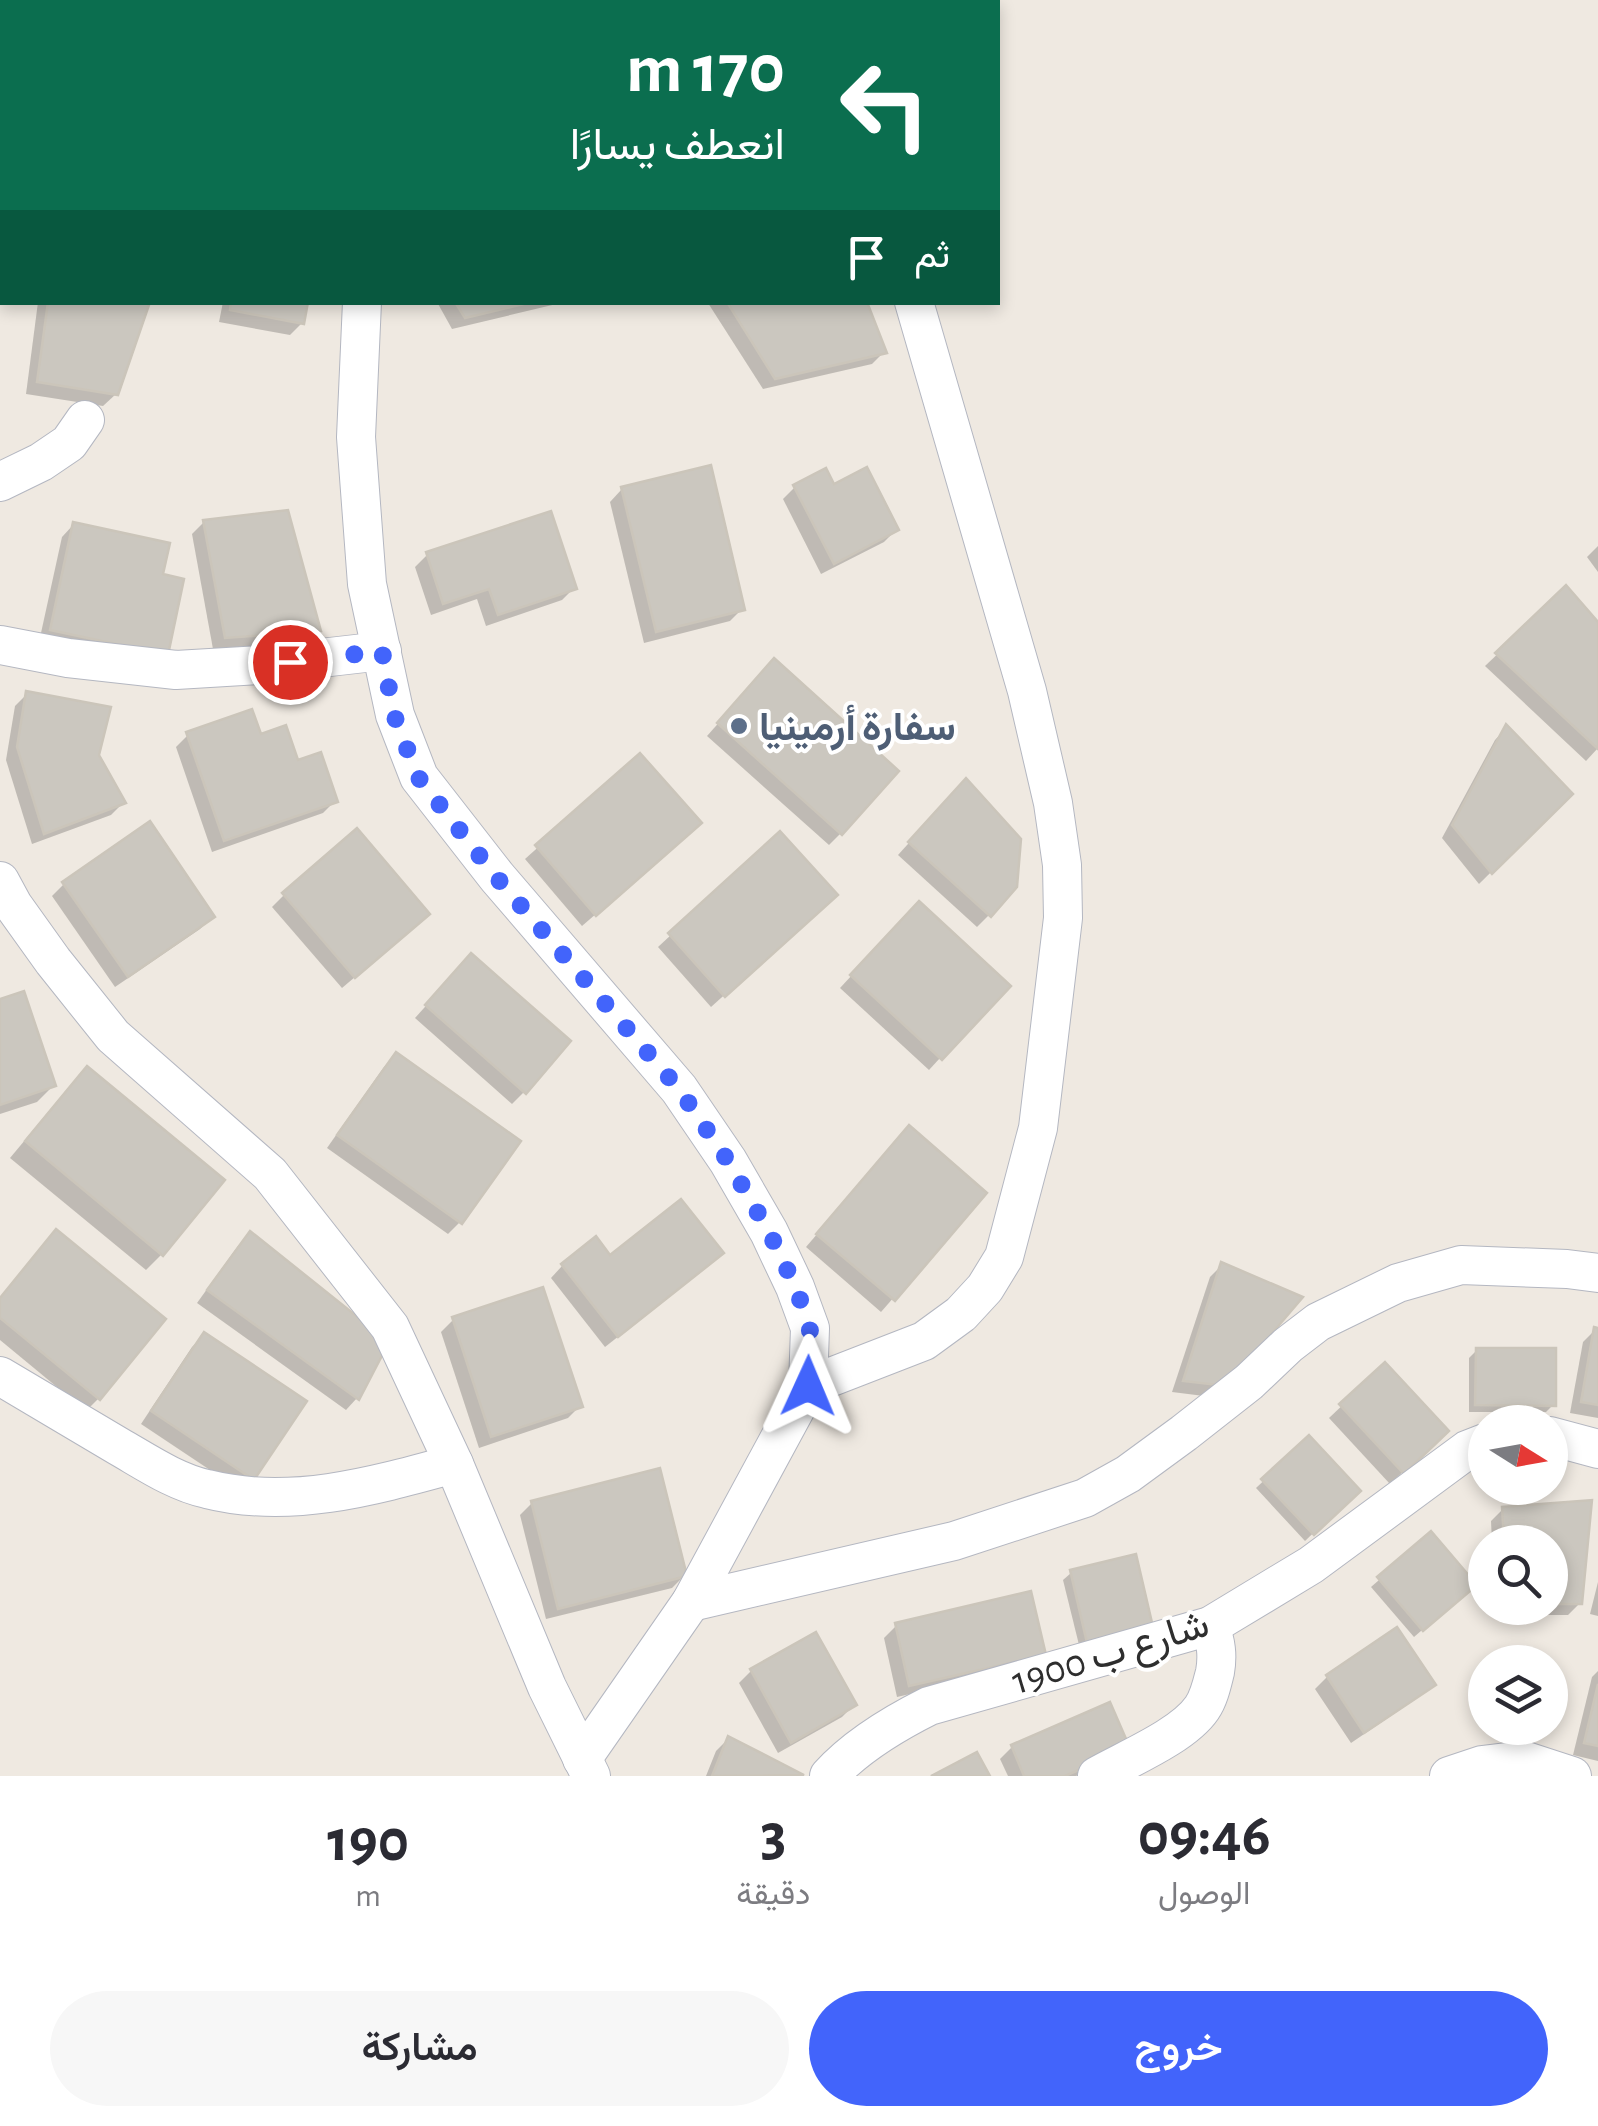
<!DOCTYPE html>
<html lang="ar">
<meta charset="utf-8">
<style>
body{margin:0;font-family:"Alegreya Sans",Vazirmatn,sans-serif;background:#f7f7f7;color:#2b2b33;direction:rtl;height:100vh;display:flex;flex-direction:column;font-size:38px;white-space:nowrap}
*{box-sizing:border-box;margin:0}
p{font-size:32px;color:#7c7c81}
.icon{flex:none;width:55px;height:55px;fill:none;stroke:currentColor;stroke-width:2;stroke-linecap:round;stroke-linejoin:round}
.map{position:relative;height:1776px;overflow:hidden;direction:ltr}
.side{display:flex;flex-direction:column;background:#fff;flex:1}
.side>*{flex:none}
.banner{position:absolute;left:0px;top:0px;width:1000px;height:305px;box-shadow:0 5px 15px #0003;direction:rtl;background:#0b6e4f;color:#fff;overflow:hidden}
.needle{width:65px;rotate:101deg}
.controls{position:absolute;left:1468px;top:1405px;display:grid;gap:20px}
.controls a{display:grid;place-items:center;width:100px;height:100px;border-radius:50%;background:#fff;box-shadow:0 5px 15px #0003;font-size:50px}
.pin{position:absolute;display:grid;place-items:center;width:85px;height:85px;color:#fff;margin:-42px;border:5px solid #fff;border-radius:50%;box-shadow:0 2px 10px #0007}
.me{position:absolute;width:110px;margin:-55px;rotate:1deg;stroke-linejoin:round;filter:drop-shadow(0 0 8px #0008)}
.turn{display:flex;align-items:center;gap:35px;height:210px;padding:0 50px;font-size:45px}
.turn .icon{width:130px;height:130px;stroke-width:2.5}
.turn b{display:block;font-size:70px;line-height:85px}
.then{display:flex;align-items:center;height:95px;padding:0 50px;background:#0003;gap:20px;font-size:38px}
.eta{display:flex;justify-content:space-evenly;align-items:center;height:170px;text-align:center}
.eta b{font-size:60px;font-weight:600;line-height:70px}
.cta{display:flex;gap:20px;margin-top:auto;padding:20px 50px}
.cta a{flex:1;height:115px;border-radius:60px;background:#4264fb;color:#fff;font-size:40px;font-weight:600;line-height:115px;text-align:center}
.cta a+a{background:#f7f7f7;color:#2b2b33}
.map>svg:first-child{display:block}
</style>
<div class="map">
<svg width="1598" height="1776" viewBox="0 0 1598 1776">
<rect width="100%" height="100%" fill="#efe9e1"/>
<g fill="#0003">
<path d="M226,0H335L333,2H224Z"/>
<path d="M38,302H147L116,394L103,406L26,394Z"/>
<path d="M223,302H306L302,323L290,335L219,322Z"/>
<path d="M437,302H565L452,329Z"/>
<path d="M865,302L884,352L872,364L763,389L708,303Z"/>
<path d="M795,487L833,488L896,530L884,542L821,574L783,499Z"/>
<path d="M622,489L742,609L730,621L644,643L610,502Z"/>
<path d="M204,522L318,630L306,642L213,649L192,534Z"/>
<path d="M74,524L160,576L165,654L39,642L62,537Z"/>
<path d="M1598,546V572L1587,557Z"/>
<path d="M427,555L574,588L562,600L486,626L477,599L431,615L415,567Z"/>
<path d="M1566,589L1598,625V748L1586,761L1485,666Z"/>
<path d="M762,674L841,833L829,845L707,736Z"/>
<path d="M27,694L97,755L123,803L111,815L32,844L6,760L15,706Z"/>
<path d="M1506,728L1570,794L1479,884L1442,838L1495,740Z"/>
<path d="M188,735L259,737L297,763L335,801L323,813L212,852L176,747Z"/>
<path d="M640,756L687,835L582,926L525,859Z"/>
<path d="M954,793L989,915L977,927L898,855Z"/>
<path d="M780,834L822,907L711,1007L658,947Z"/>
<path d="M64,884L212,917L200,929L115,987L52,896Z"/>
<path d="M284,895L415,926L342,988L272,907Z"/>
<path d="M907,916L940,1058L929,1070L840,988Z"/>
<path d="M460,968L524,1092L512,1104L415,1018Z"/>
<path d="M0,1002L53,1086L37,1102L0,1114Z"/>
<path d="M396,1055L460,1222L448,1234L327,1148L384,1067Z"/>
<path d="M87,1069L162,1254L146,1270L10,1158L71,1085Z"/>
<path d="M897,1141L984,1194L881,1312L806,1247Z"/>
<path d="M250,1234L357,1398L346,1410L197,1303L238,1246Z"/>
<path d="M609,1258L709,1265L605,1347L551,1278L562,1266Z"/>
<path d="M1222,1265L1299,1298L1212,1397L1172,1392L1210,1277Z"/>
<path d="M0,1299L98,1399L86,1411L0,1340Z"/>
<path d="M453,1320L580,1406L568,1418L479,1448L441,1332Z"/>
<path d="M1595,1330H1598V1418L1570,1413L1583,1342Z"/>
<path d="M204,1335L303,1402L240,1490L141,1424L192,1347Z"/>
<path d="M1477,1350L1553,1405L1546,1412H1469V1358Z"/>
<path d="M1385,1365L1446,1431L1390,1484L1329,1418Z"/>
<path d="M1308,1439L1357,1491L1305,1541L1256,1488Z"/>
<path d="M1590,1502L1580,1603L1568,1615H1497V1608H1550V1542H1492L1491,1521L1503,1509Z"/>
<path d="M532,1503L685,1575L672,1588L546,1619L520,1515Z"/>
<path d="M1431,1535L1466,1592L1414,1637L1371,1587Z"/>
<path d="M1071,1573L1151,1626L1080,1649L1063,1580Z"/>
<path d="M1598,1582V1616L1590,1614Z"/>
<path d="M896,1626L1031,1666L897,1697L884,1638Z"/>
<path d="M1396,1630L1432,1684L1420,1696L1351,1743L1315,1689L1327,1677Z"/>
<path d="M751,1671L854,1705L842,1717L778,1753L739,1683Z"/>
<path d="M1598,1671V1761L1573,1755L1592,1677Z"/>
<path d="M728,1739L800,1776H706L716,1751Z"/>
<path d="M1012,1747L1115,1759L1076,1776H1008L1000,1759Z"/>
</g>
<g fill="#cbc7bf" stroke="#cbc5ba" stroke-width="2.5">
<path d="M231,0H338L336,2H234Z"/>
<path d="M48,302H150L118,395L37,382Z"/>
<path d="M231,302H308L304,324L230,310Z"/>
<path d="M455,302H532L465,318Z"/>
<path d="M727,302H867L887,353L775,379Z"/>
<path d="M711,465L745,610L656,632L621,487Z"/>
<path d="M867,467L899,530L834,564L793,485L826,468L834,484Z"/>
<path d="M288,510L321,631L225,638L203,520Z"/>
<path d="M551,511L577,589L498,615L489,589L443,604L426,552Z"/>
<path d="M73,522L170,543L163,574L184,579L168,655L50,630Z"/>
<path d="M1566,585L1598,622V749L1495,653Z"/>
<path d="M774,658L899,771L842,835L717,723Z"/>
<path d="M26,691L111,707L99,755L126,803L44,834L17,747Z"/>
<path d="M252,709L261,734L286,725L298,760L321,752L338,802L224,841L186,732Z"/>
<path d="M1506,724L1573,794L1492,874L1452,825Z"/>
<path d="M640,753L702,823L596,916L535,845Z"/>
<path d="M966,778L1021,839L1017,887L991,917L908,842Z"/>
<path d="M150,821L215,917L128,977L62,882Z"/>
<path d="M357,828L430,914L355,978L282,893Z"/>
<path d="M780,831L838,895L725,997L668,933Z"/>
<path d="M919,901L1011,986L942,1060L850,975Z"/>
<path d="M471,953L571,1041L526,1094L425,1005Z"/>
<path d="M24,991L56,1086L0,1105V999Z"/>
<path d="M396,1052L521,1141L462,1224L337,1135Z"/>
<path d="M87,1066L225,1180L163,1256L25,1141Z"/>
<path d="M909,1125L987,1193L895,1301L816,1234Z"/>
<path d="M681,1199L724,1253L618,1337L561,1264L596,1236L610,1255Z"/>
<path d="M56,1229L166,1319L100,1400L0,1318V1298Z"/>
<path d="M250,1231L389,1342L359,1400L207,1290Z"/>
<path d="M1221,1262L1303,1297L1227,1386L1183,1381Z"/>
<path d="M543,1287L583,1407L491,1437L452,1317Z"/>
<path d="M1594,1327L1598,1328V1405L1581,1402Z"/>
<path d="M204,1332L307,1401L254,1480L151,1411Z"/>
<path d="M1476,1348H1556V1406L1475,1405Z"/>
<path d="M1385,1362L1449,1431L1404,1474L1339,1404Z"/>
<path d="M1309,1435L1361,1491L1314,1535L1261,1479Z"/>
<path d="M660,1468L687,1576L558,1609L531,1501Z"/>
<path d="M1592,1500L1582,1604H1550V1542H1504L1502,1507Z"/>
<path d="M1431,1531L1477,1585L1423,1631L1377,1577Z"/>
<path d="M1136,1554L1153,1627L1087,1643L1070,1570Z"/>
<path d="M1031,1591L1046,1655L909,1686L895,1623Z"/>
<path d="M1397,1627L1436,1685L1364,1733L1326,1675Z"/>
<path d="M816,1632L857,1705L791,1743L750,1669Z"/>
<path d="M1598,1684V1746L1584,1743Z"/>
<path d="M1110,1702L1130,1748L1065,1776H1024L1011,1745Z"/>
<path d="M728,1736L804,1775L712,1776Z"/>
<path d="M977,1752L990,1776H931Z"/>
</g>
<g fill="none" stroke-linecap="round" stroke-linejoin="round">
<g stroke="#b4b7c1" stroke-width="40">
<g id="minor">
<path d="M811,0L812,2"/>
<path d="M395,2L396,0"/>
<path d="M362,302L356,437L367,584L395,715L419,777L497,877L679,1089L728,1161L769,1232L795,1287L810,1328L808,1386L691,1602L582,1759"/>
<path d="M0,482L41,462L69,443L85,420"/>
<path d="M0,645L68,658L176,670L260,665L382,651"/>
<path d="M0,881L13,905L53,961L113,1036L270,1174L390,1327L454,1464L547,1687L591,1776"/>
<path d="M0,1376C39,1399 79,1423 118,1446C146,1462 175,1482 207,1489C290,1510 374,1486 454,1464"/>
<path d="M808,1386L924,1341L961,1314L985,1288L1004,1257L1038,1128L1063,918L1062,865L1053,803L1027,691L914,302"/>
<path d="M1550,1436L1598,1449"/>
<path d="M691,1602L954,1541L1085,1498L1128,1474L1184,1433L1249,1382L1288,1345L1318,1322L1398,1283L1461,1265L1567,1269L1598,1273"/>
<path d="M829,1776C856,1746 893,1724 929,1706L1210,1626L1311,1565L1467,1450L1485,1443"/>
<path d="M1097,1776C1127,1759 1183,1736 1202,1708C1209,1698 1212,1684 1215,1672C1218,1655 1216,1642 1210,1626"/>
<path d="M1449,1776L1482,1765L1523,1760L1572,1776"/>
</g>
</g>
<use href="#minor" stroke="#fff" stroke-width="38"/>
</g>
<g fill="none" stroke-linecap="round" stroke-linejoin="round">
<path stroke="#4264fb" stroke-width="18" stroke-dasharray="0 32.4" d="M290,662L382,651L394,715L418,777L497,878L679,1089L728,1161L769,1232L796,1288L810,1328L808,1386"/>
</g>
<circle fill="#5c6f8a" stroke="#fff" stroke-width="4" cx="739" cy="726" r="10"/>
<g text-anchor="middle" stroke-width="8" stroke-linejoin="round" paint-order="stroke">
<g font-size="40" font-weight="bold" fill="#4e5e75" stroke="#fff" text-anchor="start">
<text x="759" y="740">سفارة أرمينيا</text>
</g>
<g font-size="40" fill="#2e2e2e" stroke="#fff">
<text transform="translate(1110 1651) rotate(-17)" y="14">شارع ب 1900</text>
</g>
</g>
</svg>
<div class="controls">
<a><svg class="needle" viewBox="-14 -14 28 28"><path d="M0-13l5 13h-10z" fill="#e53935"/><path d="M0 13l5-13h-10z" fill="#7c7c81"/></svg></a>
<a><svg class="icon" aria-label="search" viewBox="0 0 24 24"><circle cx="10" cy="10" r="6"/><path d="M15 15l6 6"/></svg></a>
<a><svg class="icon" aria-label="layers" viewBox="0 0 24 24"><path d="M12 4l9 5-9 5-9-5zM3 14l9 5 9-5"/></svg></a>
</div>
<div class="pin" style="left:290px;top:662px;background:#d93025"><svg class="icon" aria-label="arrive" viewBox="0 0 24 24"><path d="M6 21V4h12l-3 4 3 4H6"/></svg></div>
<svg class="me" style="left:808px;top:1386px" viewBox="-20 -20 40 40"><path d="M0-17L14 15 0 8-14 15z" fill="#4264fb" stroke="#fff" stroke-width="4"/></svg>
<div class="banner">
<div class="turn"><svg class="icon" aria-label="left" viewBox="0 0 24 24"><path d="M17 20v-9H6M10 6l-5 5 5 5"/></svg><div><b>170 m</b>انعطف يسارًا</div></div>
<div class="then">ثم<svg class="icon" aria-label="arrive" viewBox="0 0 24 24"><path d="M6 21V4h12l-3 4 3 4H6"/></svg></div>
</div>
</div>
<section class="side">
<div class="eta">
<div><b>09:46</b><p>الوصول</p></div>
<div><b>3</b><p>دقيقة</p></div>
<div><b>190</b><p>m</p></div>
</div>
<div class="cta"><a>خروج</a><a>مشاركة</a></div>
</section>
